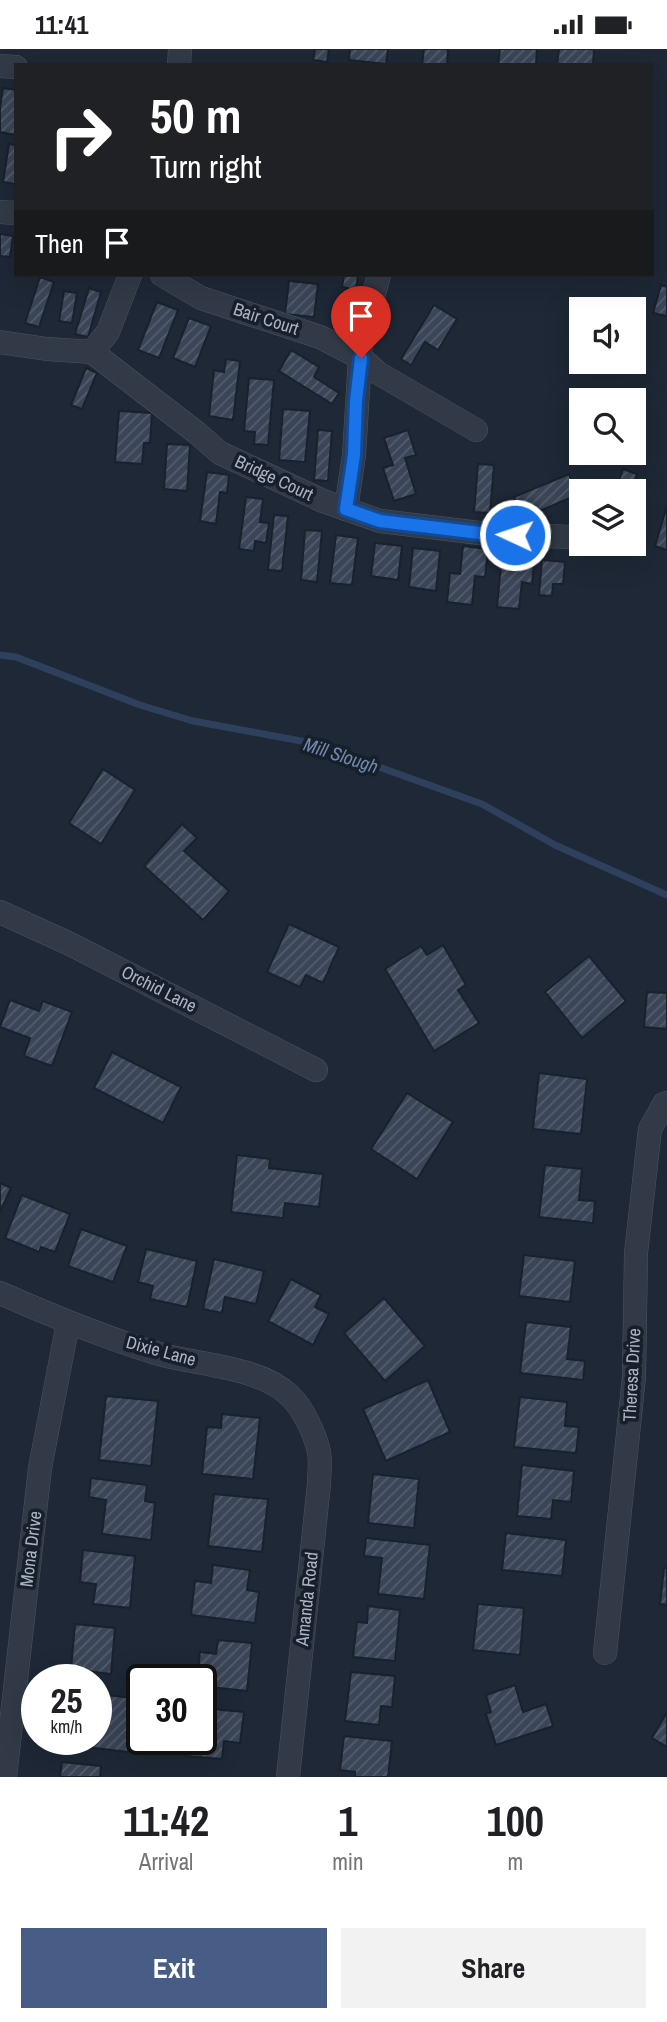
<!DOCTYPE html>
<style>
body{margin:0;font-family:"Archivo Narrow",sans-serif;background:#f2f2f2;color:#202124;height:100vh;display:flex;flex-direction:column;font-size:26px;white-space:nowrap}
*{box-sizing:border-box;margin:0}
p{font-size:23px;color:#757577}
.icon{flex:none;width:38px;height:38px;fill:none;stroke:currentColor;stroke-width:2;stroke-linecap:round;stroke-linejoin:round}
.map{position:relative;height:1728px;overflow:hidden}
.side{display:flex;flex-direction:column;background:#fff;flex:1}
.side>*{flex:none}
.top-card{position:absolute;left:14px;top:14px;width:640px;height:214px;border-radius:0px;box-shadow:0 7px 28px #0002;background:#202124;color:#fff;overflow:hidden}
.buttons{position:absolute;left:569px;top:248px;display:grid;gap:14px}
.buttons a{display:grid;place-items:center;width:77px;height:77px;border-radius:0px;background:#fff;box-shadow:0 7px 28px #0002;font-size:35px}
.speed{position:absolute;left:21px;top:1615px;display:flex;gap:14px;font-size:35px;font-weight:700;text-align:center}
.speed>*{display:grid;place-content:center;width:91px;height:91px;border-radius:50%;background:#fff;box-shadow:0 7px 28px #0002;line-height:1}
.speed small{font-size:18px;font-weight:400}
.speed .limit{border:4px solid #111;border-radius:10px;background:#fff;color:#111}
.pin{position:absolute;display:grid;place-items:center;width:60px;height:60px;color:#fff;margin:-72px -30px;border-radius:50% 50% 50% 0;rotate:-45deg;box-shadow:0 0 7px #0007}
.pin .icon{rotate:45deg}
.me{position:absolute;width:77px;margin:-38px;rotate:273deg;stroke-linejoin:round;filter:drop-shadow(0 0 5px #0008)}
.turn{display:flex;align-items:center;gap:24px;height:147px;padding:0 21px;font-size:32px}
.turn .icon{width:91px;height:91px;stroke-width:2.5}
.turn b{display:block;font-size:49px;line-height:60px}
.then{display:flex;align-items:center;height:66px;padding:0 21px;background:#0003;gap:14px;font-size:26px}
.eta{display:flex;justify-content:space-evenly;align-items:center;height:119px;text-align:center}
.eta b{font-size:42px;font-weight:700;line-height:49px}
.primary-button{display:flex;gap:14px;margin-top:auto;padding:14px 21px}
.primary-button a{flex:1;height:80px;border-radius:0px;background:#485d86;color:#fff;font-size:28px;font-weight:700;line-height:80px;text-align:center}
.primary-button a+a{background:#f2f2f2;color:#202124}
.status{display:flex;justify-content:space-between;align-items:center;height:49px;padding:0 35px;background:#fff;direction:ltr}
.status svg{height:19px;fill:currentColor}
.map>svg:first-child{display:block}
</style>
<div class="status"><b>11:41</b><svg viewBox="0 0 49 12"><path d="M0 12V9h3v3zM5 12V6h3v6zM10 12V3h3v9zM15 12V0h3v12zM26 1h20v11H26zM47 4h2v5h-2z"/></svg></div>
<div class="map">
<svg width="667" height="1728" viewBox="0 0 667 1728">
<defs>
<pattern id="building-hatch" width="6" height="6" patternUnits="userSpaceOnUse" patternTransform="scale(1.75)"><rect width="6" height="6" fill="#3a4557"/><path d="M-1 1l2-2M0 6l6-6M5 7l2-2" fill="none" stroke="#545d6e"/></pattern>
</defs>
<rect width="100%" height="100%" fill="#1e2836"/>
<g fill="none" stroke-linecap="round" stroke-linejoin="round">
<path stroke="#2f405d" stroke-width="7" d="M0,606L16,608L140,656L193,672L312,694L482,755L555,796L667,846"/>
</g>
<g fill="url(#building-hatch)" stroke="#19212d" stroke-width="2">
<path d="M315,0H329L327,13L313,11Z"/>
<path d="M350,0H388L386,15L349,11Z"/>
<path d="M424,0H448L447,16H422Z"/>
<path d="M500,0H537L536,16H498Z"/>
<path d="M559,0H594L593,16H557Z"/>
<path d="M3,39L16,41V86L0,83V59Z"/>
<path d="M9,95L16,96V135L3,133Z"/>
<path d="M0,185L13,187L10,208L0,207Z"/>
<path d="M344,226H358L356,241L342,238Z"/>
<path d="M40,228L54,233L39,278L25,274Z"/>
<path d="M289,232L318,235L314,268L285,265Z"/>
<path d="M661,236L667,238V267L653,264Z"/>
<path d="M89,239L101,243L88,288L75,285Z"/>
<path d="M64,242L77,244L72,274L59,272Z"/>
<path d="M157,253L178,261L159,309L138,301Z"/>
<path d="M434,256L457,270L438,301L425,293L411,316L401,310Z"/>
<path d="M189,269L211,277L195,318L173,309Z"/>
<path d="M291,301L319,318L314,328L339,344L332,355L279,322Z"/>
<path d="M226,310L240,312L233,371L209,367L214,321L224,323Z"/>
<path d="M86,319L97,324L82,360L71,356Z"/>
<path d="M249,329L274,331L268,396L254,395L255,383L244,382Z"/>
<path d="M283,360L310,362L305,413L279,411Z"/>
<path d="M119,362L152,364L150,394H144L142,415L115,413Z"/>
<path d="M318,381L332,382L328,432L314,431Z"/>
<path d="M408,381L416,406L405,409L416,445L394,452L383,419L393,416L384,389Z"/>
<path d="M167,395L190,396L187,442L164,440Z"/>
<path d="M478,415L494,416L490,464L474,463Z"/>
<path d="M623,420L637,425L631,443H615Z"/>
<path d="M207,423L229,426L227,444L220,443L216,475L200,472Z"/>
<path d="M569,425L577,446L523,469L514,448Z"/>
<path d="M246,448L263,450L260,473L269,474L266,494L255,492L254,502L239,500Z"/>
<path d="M667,457V501L655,497Z"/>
<path d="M274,466L288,467L282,522L268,521Z"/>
<path d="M305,481L322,482L317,533L301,531Z"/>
<path d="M336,486L358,489L352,536L330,534Z"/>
<path d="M375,494L402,497L398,531L371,527Z"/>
<path d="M463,497L488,500L485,528L475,527L472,556L447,553L450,524L460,525Z"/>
<path d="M413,499L440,502L436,542L409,538Z"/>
<path d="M505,501L535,504L532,535L522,533L519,560L497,558L501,516H504Z"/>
<path d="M542,511L565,513L563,535H553L552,547L539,546Z"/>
<path d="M103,720L135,741L101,795L69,774Z"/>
<path d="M182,775L197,789L184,802L229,842L203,871L144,817Z"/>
<path d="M289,875L339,898L323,934L306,926L300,938L267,923Z"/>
<path d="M443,896L466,936L458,941L479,974L434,1002L385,920L421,897L427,906Z"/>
<path d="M589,907L626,952L582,989L545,943Z"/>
<path d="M647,943L667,944V980L644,978Z"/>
<path d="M10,951L39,962L43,952L72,963L52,1017L24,1007L30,989L0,978Z"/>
<path d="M112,1003L181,1038L163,1074L94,1039Z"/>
<path d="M539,1024L587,1030L581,1085L533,1080Z"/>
<path d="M407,1044L453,1073L417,1130L371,1100Z"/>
<path d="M237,1106L270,1110L269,1119L323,1125L319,1158L285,1154L283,1169L231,1163Z"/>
<path d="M545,1116L582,1120L579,1151L595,1152L593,1174L539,1168Z"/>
<path d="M0,1134L11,1139L0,1163Z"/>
<path d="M22,1146L70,1165L55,1203L41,1198L39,1203L5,1189Z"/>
<path d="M81,1180L127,1197L113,1233L68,1217Z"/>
<path d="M146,1200L197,1212L187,1258L150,1250L153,1237L138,1233Z"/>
<path d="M524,1206L575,1212L570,1253L519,1247Z"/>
<path d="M214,1210L264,1222L256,1255L225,1248L222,1264L203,1260Z"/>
<path d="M291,1230L321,1246L315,1258L329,1265L313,1296L268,1272Z"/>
<path d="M384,1249L425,1297L385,1332L344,1284Z"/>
<path d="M526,1273L571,1278L567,1310L585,1312L583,1331L520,1324Z"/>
<path d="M428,1331L450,1383L386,1412L363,1360Z"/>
<path d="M106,1347L158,1352L151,1417L99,1411Z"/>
<path d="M520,1348L567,1353L565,1377L579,1378L576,1404L514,1398Z"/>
<path d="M222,1365L260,1369L253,1430L202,1425L207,1378L221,1379Z"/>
<path d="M522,1416L574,1422L571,1453L553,1451L551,1470L517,1467Z"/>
<path d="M373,1425L419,1430L414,1479L368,1474Z"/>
<path d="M91,1429L147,1436L145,1452L155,1454L151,1491L102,1485L106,1451L89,1448Z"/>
<path d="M214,1445L268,1450L262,1503L208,1497Z"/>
<path d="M506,1484L566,1491L562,1527L502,1521Z"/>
<path d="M366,1489L430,1496L424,1550L378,1545L382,1509L364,1507Z"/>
<path d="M83,1501L135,1507L130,1559L93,1555L96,1535L80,1533Z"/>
<path d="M213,1516L250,1521L247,1541L259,1543L255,1574L191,1566L195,1532L211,1534Z"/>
<path d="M664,1519H667V1556L660,1555Z"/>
<path d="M478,1555L524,1559L520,1606L473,1601Z"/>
<path d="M368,1557L400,1561L395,1612L353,1608L357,1573L367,1574Z"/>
<path d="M75,1575L115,1579L111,1625L71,1620Z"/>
<path d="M218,1591L252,1594L247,1642L201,1637V1631H197L200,1603L216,1605Z"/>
<path d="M351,1623L395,1627L392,1658L381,1657L379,1676L345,1672Z"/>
<path d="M515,1636L523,1663L546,1655L553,1677L496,1696L486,1665L491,1663L486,1646Z"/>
<path d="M96,1645L134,1649L128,1703L61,1695L62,1690H96Z"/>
<path d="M201,1659L244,1663L240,1694L224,1692L222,1710L186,1707L188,1690H201Z"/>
<path d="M667,1663V1698L652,1689Z"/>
<path d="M344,1687L392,1692L388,1728H355V1723L340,1721Z"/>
<path d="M62,1713L101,1717L100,1728H60Z"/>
</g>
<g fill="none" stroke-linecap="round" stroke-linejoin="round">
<g stroke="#4c5462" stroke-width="24">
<g id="minor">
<path d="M179,16L180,0"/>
<path d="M0,17L16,18"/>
<path d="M0,163L16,164"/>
<path d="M162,226L201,249L320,288L361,309L378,324L476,381"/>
<path d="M0,293L47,300L92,303"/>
<path d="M92,303L197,384L220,404L323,452L380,472L488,485L572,488"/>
<path d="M92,303L108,283L130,226"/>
<path d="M346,460L354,406L361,292L379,226"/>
<path d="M0,863L70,895L316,1021"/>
<path d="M0,1244C52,1267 105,1289 159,1305C198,1316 259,1317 290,1347C303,1359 315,1385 319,1403C321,1413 319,1425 319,1435L288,1728"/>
<path d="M605,1604L634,1328L636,1204L650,1080L664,1055L667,1054"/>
<path d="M5,1728L40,1419L68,1274"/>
</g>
</g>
<use href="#minor" stroke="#323a47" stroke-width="23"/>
</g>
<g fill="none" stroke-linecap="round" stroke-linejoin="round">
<g stroke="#114b97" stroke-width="18">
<path id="route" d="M361,309L356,352L354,406L346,460L380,472L488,485L515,486"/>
</g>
<use href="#route" stroke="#1a73e8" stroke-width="12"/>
</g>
<g text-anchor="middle" stroke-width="7" stroke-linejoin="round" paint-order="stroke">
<g font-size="18" fill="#abb4c4" stroke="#171f2b">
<text transform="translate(266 270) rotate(18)" y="6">Bair Court</text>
<text transform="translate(274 429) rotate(25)" y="6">Bridge Court</text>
<text transform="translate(159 940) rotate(27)" y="6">Orchid Lane</text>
<text transform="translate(161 1302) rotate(15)" y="6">Dixie Lane</text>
<text transform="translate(632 1326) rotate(-87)" y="6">Theresa Drive</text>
<text transform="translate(31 1500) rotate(-83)" y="6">Mona Drive</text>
<text transform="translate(307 1550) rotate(-84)" y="6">Amanda Road</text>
</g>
<g font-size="19" font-style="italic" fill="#7289af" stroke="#171f2b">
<text transform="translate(341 706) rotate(18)" y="7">Mill Slough</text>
</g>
</g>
</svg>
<div class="buttons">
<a><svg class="icon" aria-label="sound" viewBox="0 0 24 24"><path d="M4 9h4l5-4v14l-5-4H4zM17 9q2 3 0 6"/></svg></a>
<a><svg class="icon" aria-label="search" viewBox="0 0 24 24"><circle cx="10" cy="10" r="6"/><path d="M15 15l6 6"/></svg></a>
<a><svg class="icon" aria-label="layers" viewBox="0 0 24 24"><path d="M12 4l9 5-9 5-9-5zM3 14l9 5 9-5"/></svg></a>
</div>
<div class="speed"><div>25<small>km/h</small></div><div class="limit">30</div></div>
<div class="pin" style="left:361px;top:309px;background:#d93025"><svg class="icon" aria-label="arrive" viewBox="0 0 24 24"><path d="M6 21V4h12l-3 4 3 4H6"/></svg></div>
<svg class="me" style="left:515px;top:486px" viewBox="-20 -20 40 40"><circle r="17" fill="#1a73e8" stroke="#fff" stroke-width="3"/><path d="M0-11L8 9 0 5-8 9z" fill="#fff"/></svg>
<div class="top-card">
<div class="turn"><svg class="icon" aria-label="right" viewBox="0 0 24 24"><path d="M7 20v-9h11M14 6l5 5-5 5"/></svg><div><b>50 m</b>Turn right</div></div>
<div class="then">Then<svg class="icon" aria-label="arrive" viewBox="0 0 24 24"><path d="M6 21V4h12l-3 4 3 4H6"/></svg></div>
</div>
</div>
<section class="side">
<div class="eta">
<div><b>11:42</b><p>Arrival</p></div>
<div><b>1</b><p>min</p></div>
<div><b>100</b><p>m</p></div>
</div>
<div class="primary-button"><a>Exit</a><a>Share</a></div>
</section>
